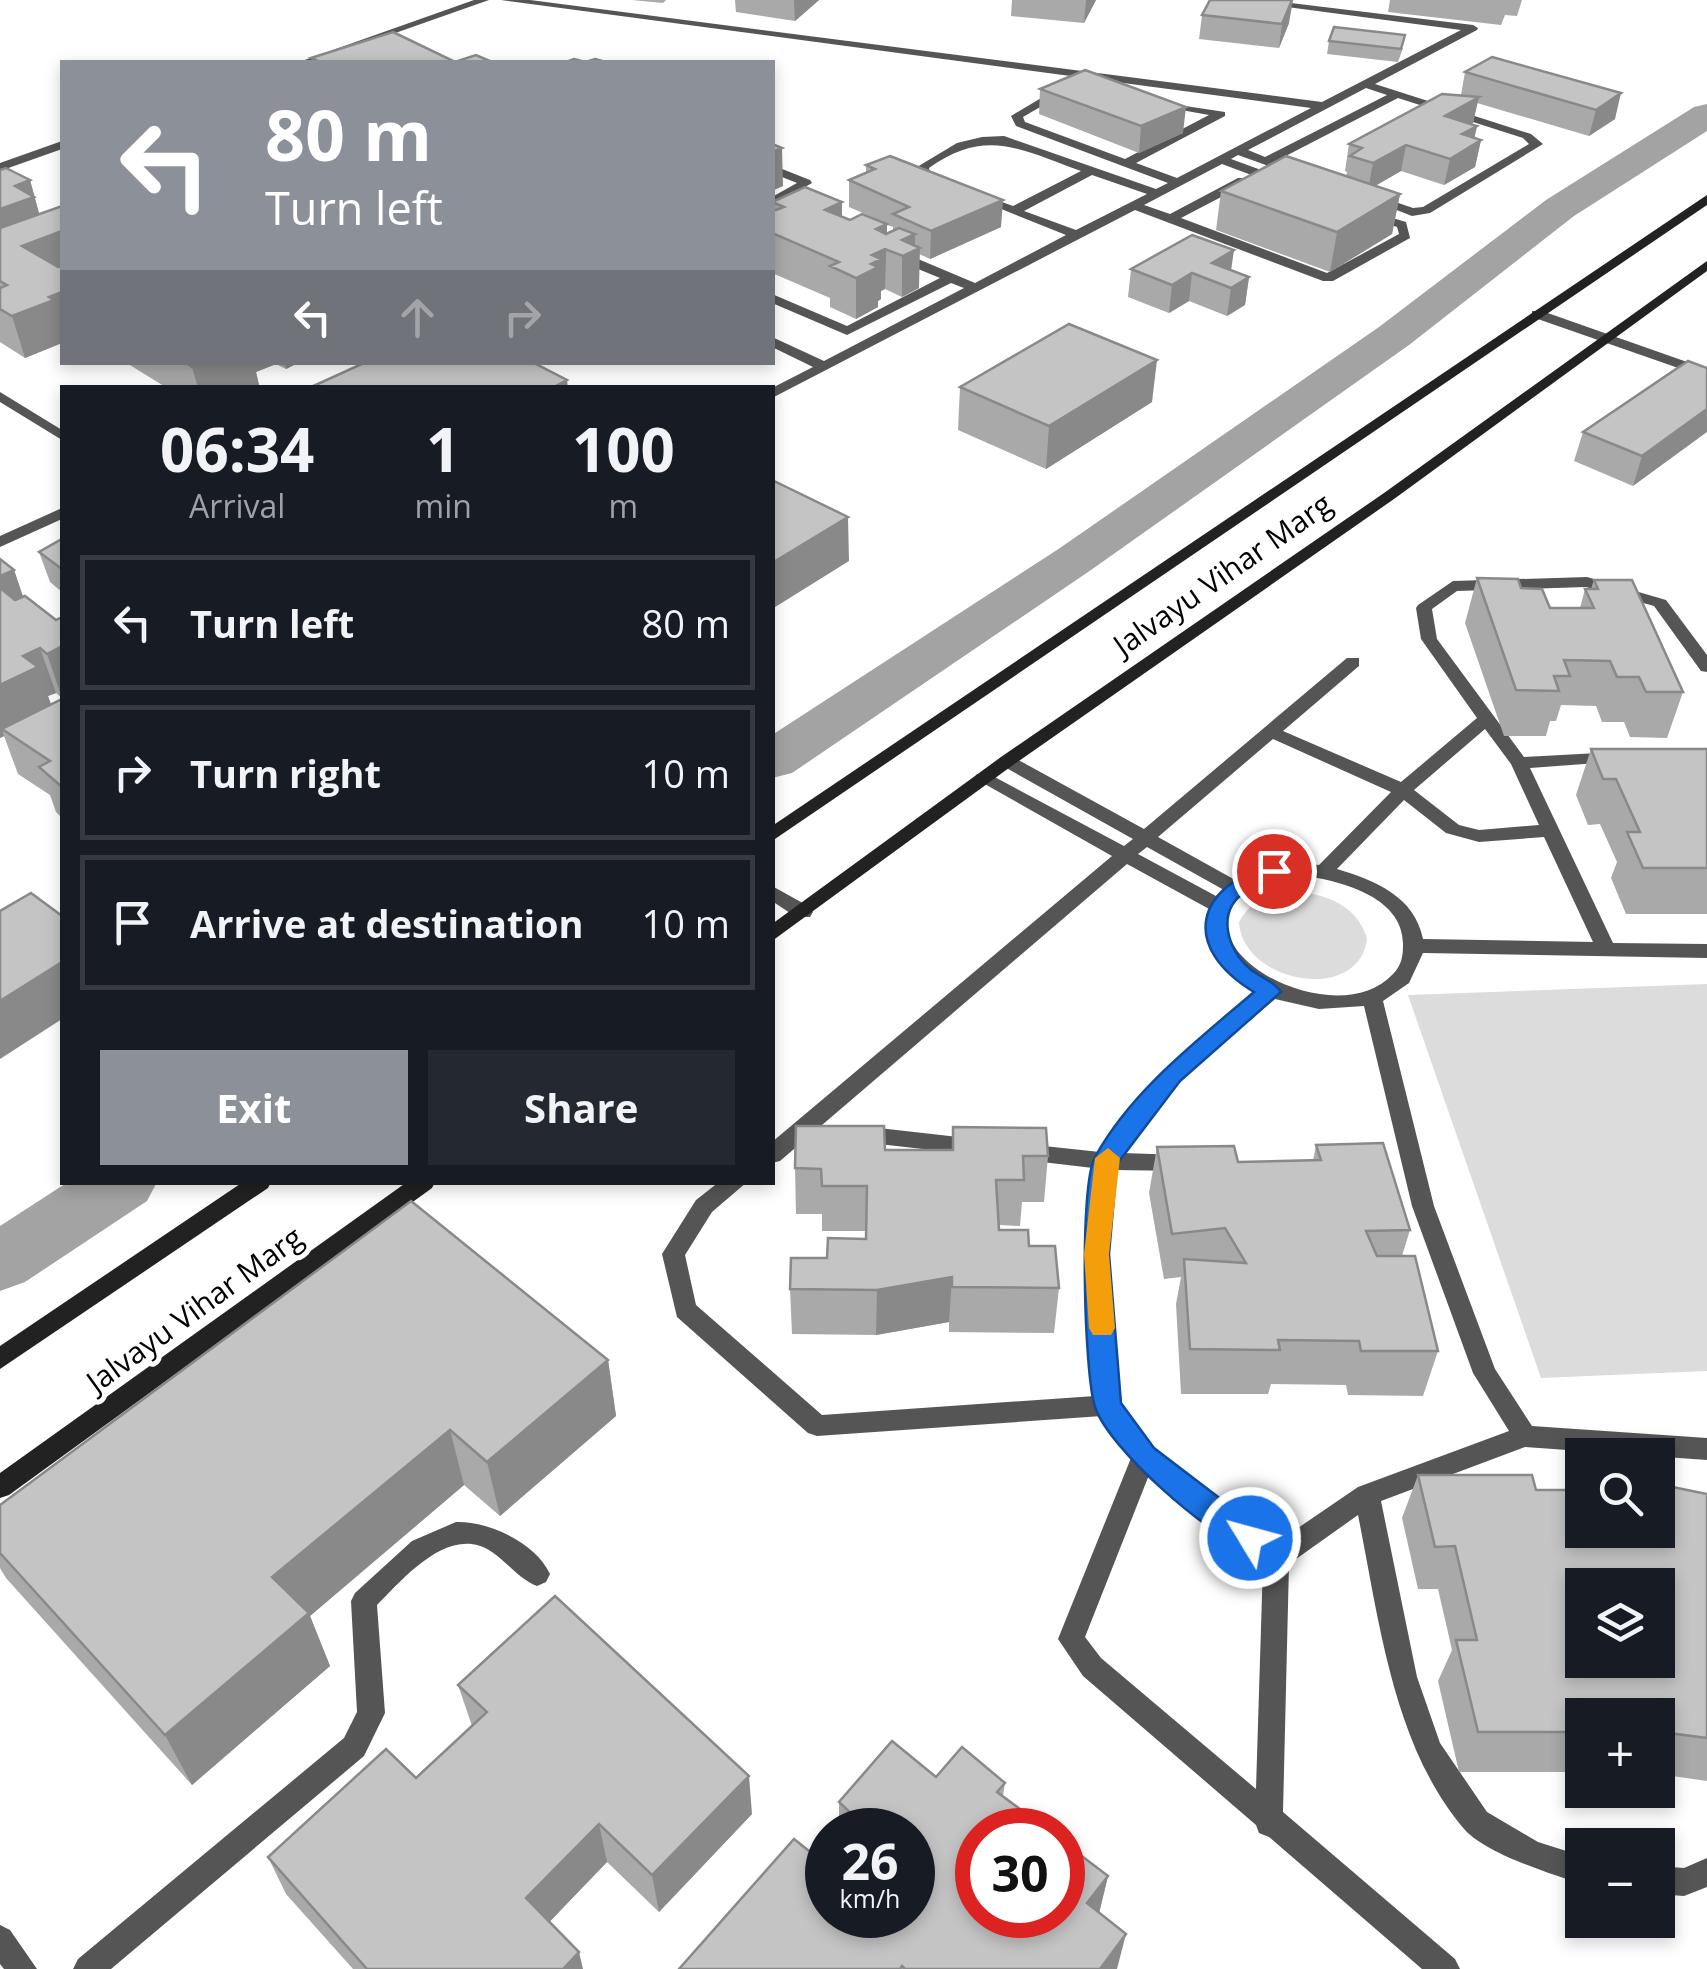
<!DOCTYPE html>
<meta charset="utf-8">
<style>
body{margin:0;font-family:"Open Sans",sans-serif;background:#242831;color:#f1f3f6;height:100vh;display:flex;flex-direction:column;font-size:38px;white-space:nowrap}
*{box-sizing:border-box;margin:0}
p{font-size:32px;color:#9ea1a6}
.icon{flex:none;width:55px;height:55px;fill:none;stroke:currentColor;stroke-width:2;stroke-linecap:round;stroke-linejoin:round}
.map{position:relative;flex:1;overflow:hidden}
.drawer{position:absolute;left:60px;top:385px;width:715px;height:800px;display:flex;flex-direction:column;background:#171b24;border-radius:0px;box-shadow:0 5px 15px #0003}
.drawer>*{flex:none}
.top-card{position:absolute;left:60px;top:60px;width:715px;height:305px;border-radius:0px;box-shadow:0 5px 15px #0003;background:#8c9099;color:#fff;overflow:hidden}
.fabs{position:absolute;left:1565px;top:1438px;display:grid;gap:20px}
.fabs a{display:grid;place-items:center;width:110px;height:110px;border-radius:0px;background:#171b24;box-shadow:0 5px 15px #0003;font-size:50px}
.speed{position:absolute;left:805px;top:1808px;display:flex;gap:20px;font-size:50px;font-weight:700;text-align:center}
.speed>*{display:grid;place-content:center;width:130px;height:130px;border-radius:50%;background:#171b24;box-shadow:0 5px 15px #0003;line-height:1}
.speed small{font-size:25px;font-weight:400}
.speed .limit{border:15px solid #d22;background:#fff;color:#111}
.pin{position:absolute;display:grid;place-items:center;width:85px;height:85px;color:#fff;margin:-42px;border:5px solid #fff;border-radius:50%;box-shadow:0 2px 10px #0007}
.me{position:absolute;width:110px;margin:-55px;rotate:307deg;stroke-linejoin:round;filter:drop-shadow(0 0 8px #0008)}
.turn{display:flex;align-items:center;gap:35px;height:210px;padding:0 40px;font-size:45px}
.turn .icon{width:130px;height:130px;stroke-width:2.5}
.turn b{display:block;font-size:70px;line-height:85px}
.lanes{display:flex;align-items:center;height:95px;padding:0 40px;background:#0003;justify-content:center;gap:50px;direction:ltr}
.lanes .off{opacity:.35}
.eta{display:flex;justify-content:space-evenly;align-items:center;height:170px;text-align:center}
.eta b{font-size:60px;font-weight:700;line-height:70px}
.primary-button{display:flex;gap:20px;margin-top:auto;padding:20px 40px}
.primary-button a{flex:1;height:115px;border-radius:0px;background:#8c9099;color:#fff;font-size:40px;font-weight:700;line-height:115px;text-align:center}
.primary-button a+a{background:#242831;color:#f1f3f6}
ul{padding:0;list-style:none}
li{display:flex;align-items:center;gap:30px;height:135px;margin:0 20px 15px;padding:0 20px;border:5px solid #363941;border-radius:0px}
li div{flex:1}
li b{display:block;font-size:38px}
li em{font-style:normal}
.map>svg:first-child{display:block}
</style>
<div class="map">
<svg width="1707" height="1969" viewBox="0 0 1707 1969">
<rect width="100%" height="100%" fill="#fff"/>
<g fill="#dcdcdc">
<path d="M1295,891C1328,895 1356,905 1367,938C1360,1005 1242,983 1239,922C1252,898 1270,893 1295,891Z"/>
<path d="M1707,984V1371L1541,1378L1408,995Z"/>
</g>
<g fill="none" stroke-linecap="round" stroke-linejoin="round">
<g fill="#a3a3a3" fill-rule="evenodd">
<path d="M1707,104V131L1574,216L1409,345L1091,570L792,773L772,778V735L1057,550L1379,327L1546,200L1694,107Z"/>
<path d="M68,1182H157L147,1201L25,1282L0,1291V1226Z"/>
</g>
<g fill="#555" fill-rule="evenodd">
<path d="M474,0H489L313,62H299Z"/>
<path d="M501,0H530L1322,102L1461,30L1235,0H1266L1473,25L1478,28L1477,30L1375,84L1531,134L1543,144L1430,213L1412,216L1366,198L1372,194L1413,208L1423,207L1529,144L1523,138L1398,98L1276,161L1301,169V175H1293L1238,155L1231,159L1283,178V184H1275L1222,164L1144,205L1170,214L1238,178H1246V184L1181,218L1327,273L1399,234L1397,227L1369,217V211L1406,222L1410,238L1333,281H1323L1135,210L772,398V388L813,367L772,347V337L824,361L964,288L951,283L847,335L772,303V294L847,326L940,278L889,257V251H899L975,283L1066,235L974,198L980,194L1013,206L1081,171C1022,150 986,127 929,168L930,173L946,181L940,185L920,178L917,167L957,143L982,137L1004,136L1156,189L1168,183L1016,126L1011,116L1058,88H1066V92L1023,117L1025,122L1125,159L1209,115L1159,106V102L1225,112V116L1136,163L1177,178L1311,108ZM1366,88L1387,95L1265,157L1248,150ZM1092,175L1147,194L1076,230L1024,211Z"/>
<path d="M62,141V149L0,171V163Z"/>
<path d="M772,165L810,180L812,183L772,206V197L797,183L772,173Z"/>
<path d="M1532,311H1542L1707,369V378L1532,317Z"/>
<path d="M0,392L62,430V440L0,402Z"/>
<path d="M62,508V519L0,547V536Z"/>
<path d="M1587,577L1666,600L1707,655V672L1701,671L1654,606L1586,587L1457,591L1432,609L1437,639L1524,757L1617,752L1620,756L1611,762L1530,768L1613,943L1707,944V958L1423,953L1409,983L1383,1001L1434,1206L1495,1369L1532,1426L1707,1438V1460L1525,1447L1381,1501L1417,1677L1440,1743L1487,1812L1538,1842L1582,1856V1884C1551,1874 1487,1854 1465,1830C1393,1747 1379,1619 1358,1515L1289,1564L1283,1812L1455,1959L1460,1969H1422L1269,1837L1259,1833L1256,1825L1083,1676L1058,1639L1131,1458L1102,1416L817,1436L808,1433L677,1317L662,1254L696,1200L719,1182H747L712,1212L685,1255L696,1305L822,1415L1095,1396L1085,1254L1093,1168L1025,1160L1017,1158L1014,1152L1017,1146L1025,1144L1100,1152L1165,1070L1259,990C1231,974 1199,945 1211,910L1127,864L780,1161L772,1163V1142L1112,856L974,778L977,774H989L1124,846L1133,839L1001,765L998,761L1001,757H1013L1144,829L1347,658H1359V666L1283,731L1401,782L1477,718L1421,639L1416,608L1418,605L1453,581ZM1485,729L1511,764L1539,825L1479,830L1459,825L1414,790ZM1273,739L1391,792L1319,865L1299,863L1244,875L1237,881L1158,837ZM1404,800L1446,833L1479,842L1544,837L1593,942L1423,939C1415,897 1375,880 1337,869ZM1147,847L1224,890L1216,896L1138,854ZM1299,875C1338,880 1405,896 1403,946C1403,957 1401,966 1393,974C1355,1015 1273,991 1241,955C1218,930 1226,902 1254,886C1267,880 1285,878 1299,875ZM1275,999L1319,1009L1364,1006L1412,1206L1473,1373L1509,1431L1358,1487L1276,1543L1153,1449L1120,1402L1107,1254L1115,1170L1181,1171L1189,1169L1192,1163L1189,1157L1181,1155L1123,1153L1179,1080ZM1149,1475L1263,1563L1256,1789L1101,1658L1085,1637Z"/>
<path d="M772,886L810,907L813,912L810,917H796L772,901Z"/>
<path d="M861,1126L976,1139L984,1141L987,1147L984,1153L976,1155L861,1142L853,1140L850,1134L853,1128Z"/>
<path d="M456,1522C489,1521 536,1543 550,1574L546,1582L537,1586C519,1579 508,1563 492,1552C450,1523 404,1578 377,1605L385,1713L364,1756L111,1969H73L78,1959L344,1738L357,1712L351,1601L355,1593L412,1541Z"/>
<path d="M1707,1858V1887L1684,1896L1658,1894V1866L1684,1868Z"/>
<path d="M0,1925L10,1930L37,1969H4L0,1964Z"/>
</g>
<g fill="#222" fill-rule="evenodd">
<path d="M1707,195V205L772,841V826Z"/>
<path d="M1707,261V271L1394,499L1013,765L772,941V924L1001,757L1384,493Z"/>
<path d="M243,1182H271L268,1188L0,1369V1346Z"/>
<path d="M407,1182H435L432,1188L9,1495L0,1498V1473Z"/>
</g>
</g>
<g fill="#a9a9a9" fill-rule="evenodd">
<path d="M632,0H666L663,3Z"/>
<path d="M735,0H819L795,21L736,12Z"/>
<path d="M1012,0H1096L1084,23L1011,16Z"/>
<path d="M1390,0H1522L1517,16L1505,15L1501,25L1388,12Z"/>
<path d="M1202,15L1289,23L1279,48L1199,39Z"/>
<path d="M1329,41L1403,48L1398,62L1327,54Z"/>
<path d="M1492,57L1615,119L1589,136L1477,103L1473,123L1471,124L1477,126L1474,138L1481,140L1475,167L1444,185L1401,171L1375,186L1400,194L1392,234L1330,272L1216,230L1221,191L1346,176L1347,172L1345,171L1349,144L1461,95L1465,72Z"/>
<path d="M1040,89L1183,133L1139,153L1039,114Z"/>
<path d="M866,165L1001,227L930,259L919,254V288L902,297L885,289L881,291V299L878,301V307L856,319L830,307V298L772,273V202H842V216L850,220L874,218L849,207V180L866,173ZM887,225L893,227V231L887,233Z"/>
<path d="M0,170L30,180L39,214L62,206V343L25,358L0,342Z"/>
<path d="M1131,269L1231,270L1249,277L1245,305L1227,316L1189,301L1169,313L1128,297Z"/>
<path d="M1688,361L1633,486L1574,461L1583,432Z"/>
<path d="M125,362H300L286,369L276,364L256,372L259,385L252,388H167Z"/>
<path d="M960,387L1152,402L1046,469L958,430Z"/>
<path d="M62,539V592L50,582L39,552Z"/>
<path d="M14,570L23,597L56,620L62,698L56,693L48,696L51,704L62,699V818L56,812L50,795L18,774L4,736L0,738Z"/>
<path d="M1477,578L1521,588L1550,608H1580L1585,589H1591L1594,580L1683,692L1667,738L1630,737L1624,722H1602L1596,706L1561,705L1556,721H1550L1546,736H1504L1465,623Z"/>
<path d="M1591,749H1707V914H1626L1611,878L1617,862L1600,824L1588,825L1576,795Z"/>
<path d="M953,1127L1048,1156L1044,1202H1022L1020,1226L999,1225V1230L1029,1246L1059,1288L1054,1333L949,1332V1322L876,1335L792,1334L790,1289L827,1258L866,1239V1231H822V1214H796L795,1168L885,1150H952Z"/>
<path d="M1316,1145L1410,1230L1402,1256L1438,1351L1423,1396L1348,1395L1346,1385L1271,1384L1268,1394H1181L1176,1304L1181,1277L1164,1279L1149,1193L1157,1147L1238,1162L1313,1161Z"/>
<path d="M608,1360L616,1416L500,1516L464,1485L310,1616L330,1666L192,1785L6,1578L0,1568V1505Z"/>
<path d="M1418,1475L1536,1490L1707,1494V1781L1658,1774V1715H1582V1751L1570,1772H1459L1438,1681L1452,1650L1438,1589H1418L1402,1518Z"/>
<path d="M458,1685L752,1814L659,1912L607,1862L549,1922L583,1969H353L286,1894L268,1857L416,1778L472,1726Z"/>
<path d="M936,1777L1005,1783L1003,1796L1108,1876L1099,1913L1117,1969H679L819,1859L912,1830H839V1802Z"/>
</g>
<g fill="#898989">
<path d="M794,0H819L795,21Z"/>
<path d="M1086,0H1096L1084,23Z"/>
<path d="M1293,0L1289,23L1279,48L1282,24Z"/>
<path d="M1621,93L1615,119L1589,136L1596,110Z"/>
<path d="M1479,97L1473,123L1439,142L1445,116Z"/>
<path d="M1186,107L1183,133L1139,153L1141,126Z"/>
<path d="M1477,126L1473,145L1481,140L1475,167L1444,185L1450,159L1462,134Z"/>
<path d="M1406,145L1401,171L1368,190L1373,163Z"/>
<path d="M782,148L783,186L772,191V152Z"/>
<path d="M30,180L42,224L0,239V209L15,186Z"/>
<path d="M1400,194L1392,234L1330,272L1337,232Z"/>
<path d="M1003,200L1001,227L930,259L931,231Z"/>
<path d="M842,202V242L825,210Z"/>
<path d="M887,224L885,289L881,291V299L878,301V307L856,319V278L876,229Z"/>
<path d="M62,231V275L22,246Z"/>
<path d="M915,234V250L920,248L919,288L902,297V240Z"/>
<path d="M1234,250L1230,278L1212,263Z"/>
<path d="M1192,273L1189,301L1169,313L1172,285Z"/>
<path d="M1249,277L1245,305L1227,316L1231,288Z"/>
<path d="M62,292V343L25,358L12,316L49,297Z"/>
<path d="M1157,360L1152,402L1046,469L1049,426Z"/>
<path d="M203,362H276V364L256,372L259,385L252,388H198L192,367Z"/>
<path d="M285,362H300L286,369Z"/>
<path d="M567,380L568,388H552Z"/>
<path d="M1707,409V432L1633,486L1642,456Z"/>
<path d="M848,517L849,561L772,609V563Z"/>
<path d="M14,570L29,614L0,608V576Z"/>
<path d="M62,646V698L47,654Z"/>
<path d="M40,648L56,693L48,696L54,713L2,729L4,736L0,738V685L23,656Z"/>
<path d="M62,962V1019L0,1059V1001Z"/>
<path d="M952,1277L949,1322L876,1335L877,1290Z"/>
<path d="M608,1360L616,1416L500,1516L487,1462Z"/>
<path d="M450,1430L464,1485L310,1616L330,1666L192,1785L165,1735L272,1577Z"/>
<path d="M749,1776L752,1814L659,1912L652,1875Z"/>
<path d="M599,1824L607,1862L537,1935L526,1898Z"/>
<path d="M1108,1876L1097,1922L1087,1903Z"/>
<path d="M1126,1934L1117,1969H1100Z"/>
<path d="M579,1952L583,1969H563Z"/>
</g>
<g fill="#c4c4c4" stroke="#898989" stroke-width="2.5" fill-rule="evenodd">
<path d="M1210,0H1292L1282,24L1202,15Z"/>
<path d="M1334,27L1405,35L1401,49L1329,41Z"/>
<path d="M393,32L455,62L476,55L492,62H320L311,58Z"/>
<path d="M1492,57L1621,93L1596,110L1465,72Z"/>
<path d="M574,59L585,62H566Z"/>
<path d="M595,59L606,62H586Z"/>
<path d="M1085,70L1186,107L1141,126L1040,89Z"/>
<path d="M1442,94L1479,97L1445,116L1477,126L1462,134L1481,140L1450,159L1406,145L1373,163L1350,156L1362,148L1349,144Z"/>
<path d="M772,144L782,148L772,152Z"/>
<path d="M890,156L1003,200L931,231L893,214L909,207L849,180L875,169L866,165Z"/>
<path d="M1286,156L1400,194L1337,232L1221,191Z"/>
<path d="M6,168L30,180L15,186L34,197L0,209V170Z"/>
<path d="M805,187L842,202L825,210L850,220L862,214L887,224L876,229L886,234L899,228L915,234L902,240L920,248L903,256L885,249L872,255L881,259L871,264L878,267L856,278L830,266L839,262L772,233V210H776L784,207L772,202Z"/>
<path d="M62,206V231L22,246L58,267L62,266V292L49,297L54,300L12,316L0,309V288L7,285L0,281V228Z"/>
<path d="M1192,235L1234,250L1212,263L1249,277L1231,288L1192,273L1172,285L1131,269Z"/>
<path d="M1069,324L1157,360L1049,426L960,387Z"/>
<path d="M1688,361L1707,368V409L1642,456L1583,432Z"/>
<path d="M185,362H203L192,367Z"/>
<path d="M366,362H532L567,380L552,388H309Z"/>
<path d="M772,480L848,517L772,563Z"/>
<path d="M62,539V569L39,552Z"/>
<path d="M0,559L14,570L0,576Z"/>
<path d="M1477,578L1518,579L1521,588L1542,589L1550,608H1594L1585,589H1598L1594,580H1632L1683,692H1646L1639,677H1617L1610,661L1564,660L1570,676H1554L1559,691L1516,690Z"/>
<path d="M0,588L15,600L25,596L56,620L62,617V646L47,654L40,648L23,656L38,667L0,685Z"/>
<path d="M62,699V787L39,767L50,761L2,729Z"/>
<path d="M1591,749H1707V868H1643L1627,832H1640L1616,779H1603Z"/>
<path d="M31,893L62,916V962L0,1001V911Z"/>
<path d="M796,1126H884L885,1150H953V1127L1046,1128L1048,1156H1023L1024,1180H996L999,1230H1028L1029,1246H1055L1059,1288L952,1287V1277L877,1290L790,1289L791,1258H827L828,1238L866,1239L867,1186H822L821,1169L795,1168Z"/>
<path d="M1383,1143L1410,1230L1366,1231L1377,1256H1415L1438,1351H1361L1359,1341L1278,1340L1280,1350L1190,1349L1184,1259L1246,1263L1225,1228L1172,1234L1157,1147L1234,1146L1238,1162L1321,1160L1316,1145Z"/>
<path d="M411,1201L608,1360L487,1462L450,1430L272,1577L309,1613L165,1735L0,1553V1505Z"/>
<path d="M1418,1475H1532L1536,1490H1582V1530H1658V1484L1707,1494V1738L1669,1733L1663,1710L1586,1709L1588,1715H1582V1732H1478L1456,1640H1477L1455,1546L1435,1547ZM1582,1585H1658V1660H1582Z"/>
<path d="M555,1596L749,1776L652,1875L599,1824L526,1898L579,1952L563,1969H367L268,1857L386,1749L416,1778L487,1712L458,1685Z"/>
<path d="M892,1741L936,1777L962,1747L1005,1783L997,1792L1048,1830H978V1915H1062V1841L1108,1876L1087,1903L1126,1934L1100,1969H905L902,1966L900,1969H679L794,1839L819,1859L828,1849V1915H912V1830H845L856,1818L839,1802Z"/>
</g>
<path fill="#1a73e8" stroke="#114b97" stroke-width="2.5" d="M1274,864L1285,871L1282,876C1270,881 1256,885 1245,892C1216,911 1227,949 1249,968C1259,977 1273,980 1281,992L1180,1081L1117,1164L1109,1254L1121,1403L1154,1448L1260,1529L1264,1538L1260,1547L1250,1551C1209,1536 1109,1449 1095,1407C1084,1373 1079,1186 1095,1157C1132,1090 1197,1041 1254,992C1180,947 1194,886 1274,864Z"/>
<path fill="#f59e0b" d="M1108,1148L1120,1158L1109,1254L1115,1328L1111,1335H1093L1089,1328L1084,1254L1095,1158Z"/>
<g text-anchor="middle" stroke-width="10" stroke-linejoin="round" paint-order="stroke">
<g font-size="30" fill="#000" stroke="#fff">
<text transform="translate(1223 575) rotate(-35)" y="10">Jalvayu Vihar Marg</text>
<text transform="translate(195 1310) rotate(-36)" y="10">Jalvayu Vihar Marg</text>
</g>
</g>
</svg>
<div class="fabs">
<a><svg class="icon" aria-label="search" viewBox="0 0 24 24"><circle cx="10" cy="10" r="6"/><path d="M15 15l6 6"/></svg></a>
<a><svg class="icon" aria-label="layers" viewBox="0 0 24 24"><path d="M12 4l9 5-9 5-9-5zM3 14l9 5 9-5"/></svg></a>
<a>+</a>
<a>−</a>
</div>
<div class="speed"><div>26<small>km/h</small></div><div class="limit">30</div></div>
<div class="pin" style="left:1274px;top:871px;background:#d93025"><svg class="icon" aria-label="arrive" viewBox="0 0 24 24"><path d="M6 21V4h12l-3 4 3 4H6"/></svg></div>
<svg class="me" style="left:1250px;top:1538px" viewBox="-20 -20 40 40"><circle r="17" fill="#1a73e8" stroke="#fff" stroke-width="3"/><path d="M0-11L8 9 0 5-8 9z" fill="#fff"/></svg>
<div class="top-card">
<div class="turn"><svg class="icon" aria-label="left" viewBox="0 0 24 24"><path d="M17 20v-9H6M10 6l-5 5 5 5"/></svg><div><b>80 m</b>Turn left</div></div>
<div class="lanes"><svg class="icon" aria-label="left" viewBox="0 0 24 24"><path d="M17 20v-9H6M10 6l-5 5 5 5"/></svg><svg class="icon off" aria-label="ahead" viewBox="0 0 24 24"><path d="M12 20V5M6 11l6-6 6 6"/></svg><svg class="icon off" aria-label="right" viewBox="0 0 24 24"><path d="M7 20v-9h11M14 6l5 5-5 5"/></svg></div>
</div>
<section class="drawer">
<div class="eta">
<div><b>06:34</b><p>Arrival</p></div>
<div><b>1</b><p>min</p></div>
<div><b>100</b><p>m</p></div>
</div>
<ul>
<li><svg class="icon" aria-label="left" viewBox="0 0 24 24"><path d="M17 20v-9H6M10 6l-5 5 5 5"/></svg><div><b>Turn left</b></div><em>80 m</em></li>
<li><svg class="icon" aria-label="right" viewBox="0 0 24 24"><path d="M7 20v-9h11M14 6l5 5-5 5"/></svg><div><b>Turn right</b></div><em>10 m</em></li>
<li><svg class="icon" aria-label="arrive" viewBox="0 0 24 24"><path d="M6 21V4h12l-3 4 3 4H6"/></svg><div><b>Arrive at destination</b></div><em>10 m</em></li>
</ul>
<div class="primary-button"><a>Exit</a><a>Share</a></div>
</section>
</div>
